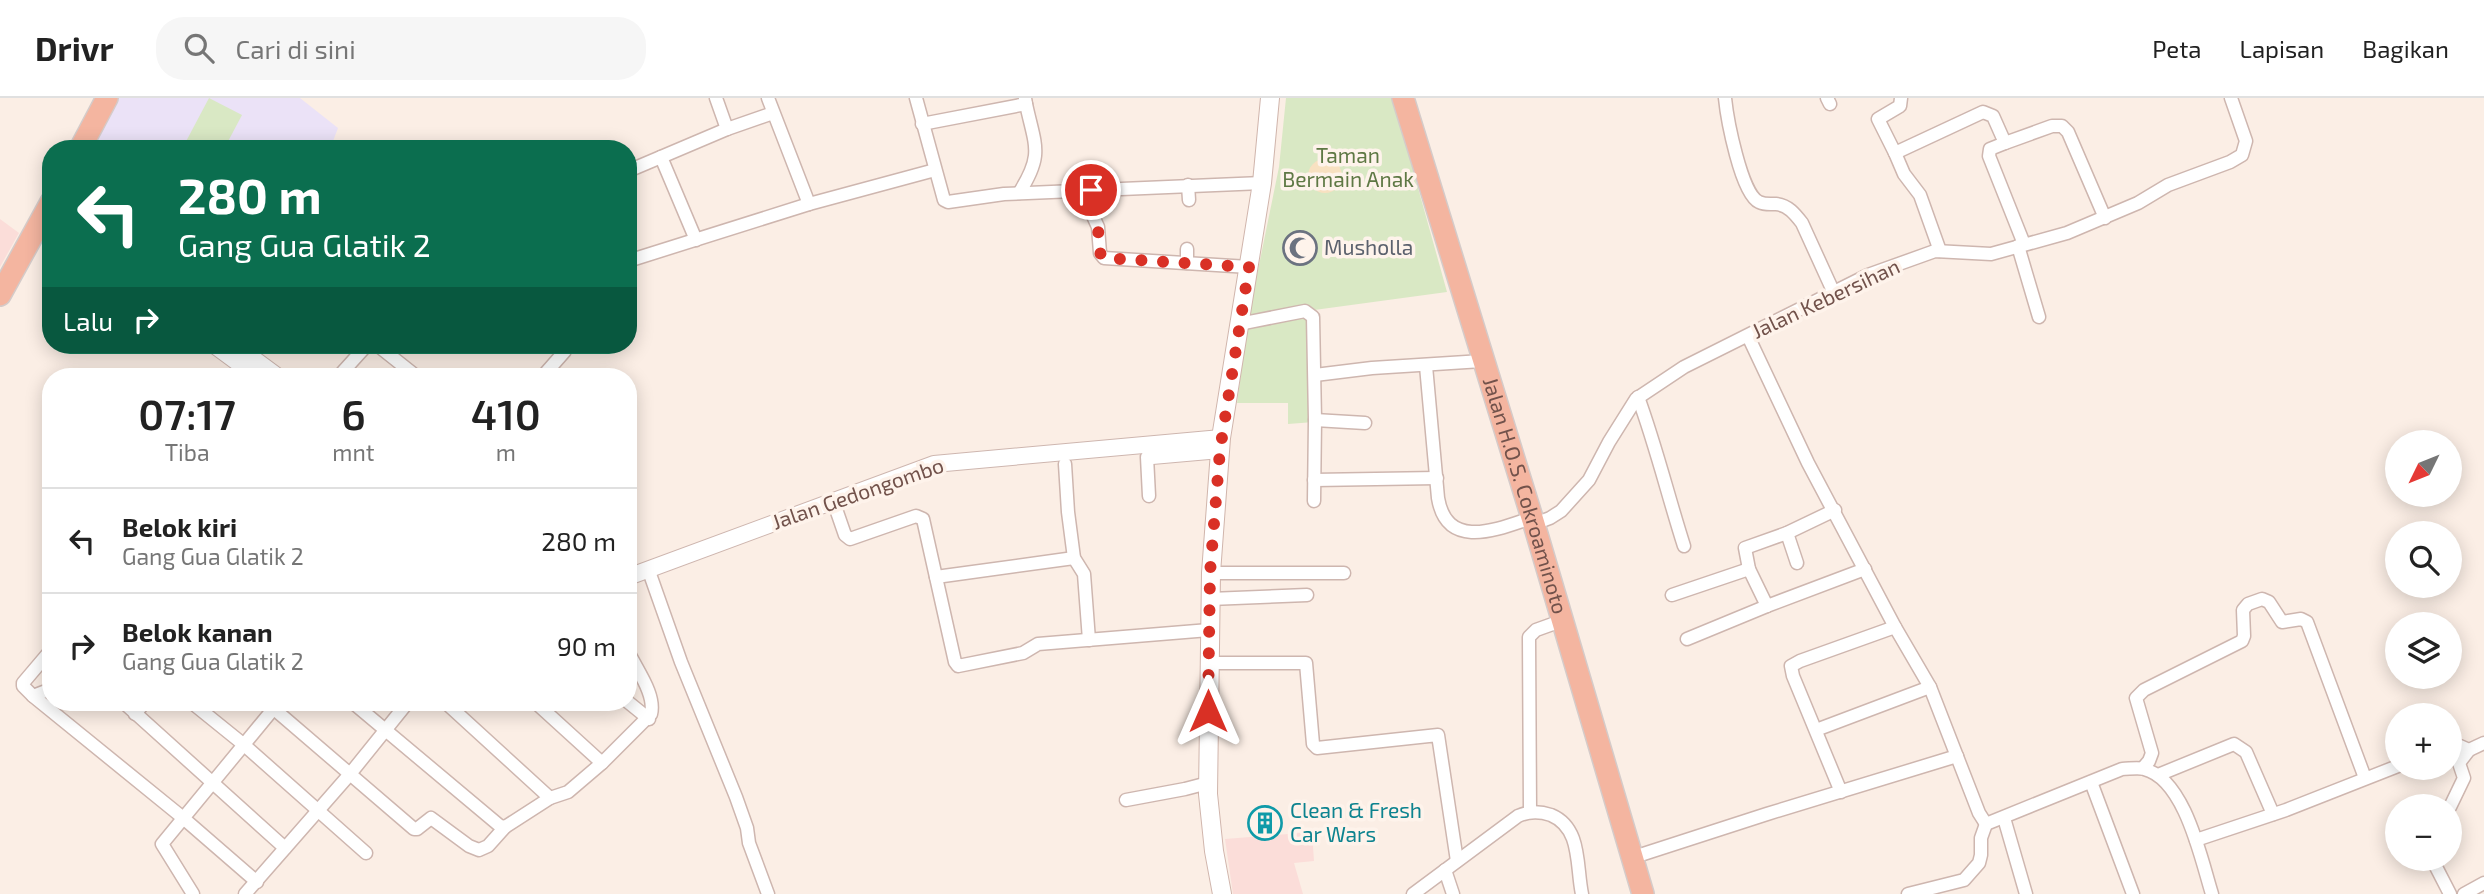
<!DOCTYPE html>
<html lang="id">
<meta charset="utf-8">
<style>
body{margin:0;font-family:"Exo 2",sans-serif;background:#f6f6f6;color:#222;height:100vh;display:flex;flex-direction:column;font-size:26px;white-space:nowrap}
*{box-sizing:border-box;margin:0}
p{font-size:23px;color:#767676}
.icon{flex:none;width:38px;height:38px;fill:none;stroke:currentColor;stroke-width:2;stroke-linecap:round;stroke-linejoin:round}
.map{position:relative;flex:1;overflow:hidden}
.panel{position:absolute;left:42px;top:270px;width:595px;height:343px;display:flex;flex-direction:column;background:#fff;border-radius:28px;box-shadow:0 4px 18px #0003}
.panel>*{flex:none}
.banner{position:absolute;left:42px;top:42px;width:595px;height:214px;border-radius:28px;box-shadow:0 4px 18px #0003;background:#0b6e4f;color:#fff;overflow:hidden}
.needle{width:46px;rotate:227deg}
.controls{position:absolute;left:2385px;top:332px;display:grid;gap:14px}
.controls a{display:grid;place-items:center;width:77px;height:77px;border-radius:50%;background:#fff;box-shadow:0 4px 18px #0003;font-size:35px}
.pin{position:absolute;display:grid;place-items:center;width:60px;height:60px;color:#fff;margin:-30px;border:4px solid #fff;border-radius:50%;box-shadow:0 2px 7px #0007}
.me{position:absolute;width:77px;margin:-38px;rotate:0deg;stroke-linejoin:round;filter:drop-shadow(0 0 5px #0008)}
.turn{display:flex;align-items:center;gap:24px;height:147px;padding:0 21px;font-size:32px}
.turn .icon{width:91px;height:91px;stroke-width:2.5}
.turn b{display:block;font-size:49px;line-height:60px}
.then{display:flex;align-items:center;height:66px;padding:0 21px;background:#0003;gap:14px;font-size:26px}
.eta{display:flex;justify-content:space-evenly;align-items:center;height:119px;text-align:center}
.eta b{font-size:42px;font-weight:600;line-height:49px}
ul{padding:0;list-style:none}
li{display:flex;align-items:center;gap:21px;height:105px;padding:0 21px;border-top:2px solid #e0e0e0}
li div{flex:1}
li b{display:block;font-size:26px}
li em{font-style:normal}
header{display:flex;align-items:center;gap:42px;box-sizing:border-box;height:98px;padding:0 35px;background:#fff;border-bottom:2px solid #e0e0e0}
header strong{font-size:33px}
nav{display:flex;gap:38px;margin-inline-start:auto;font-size:24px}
.search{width:490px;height:63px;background:#f6f6f6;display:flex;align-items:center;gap:18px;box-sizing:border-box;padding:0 24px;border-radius:28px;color:#767676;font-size:26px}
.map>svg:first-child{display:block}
</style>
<header>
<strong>Drivr</strong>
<div class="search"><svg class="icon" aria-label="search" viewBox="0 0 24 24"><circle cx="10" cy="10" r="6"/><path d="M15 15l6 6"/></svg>Cari di sini</div>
<nav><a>Peta</a><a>Lapisan</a><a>Bagikan</a></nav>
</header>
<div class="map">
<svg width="2484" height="796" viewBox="0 0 2484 796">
<rect width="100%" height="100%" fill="#fbeee5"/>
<g fill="#fbddd9">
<path d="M0,121L19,135L0,169Z"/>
<path d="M1312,734L1314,763L1294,765L1303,796H1233L1225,741Z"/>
</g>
<path fill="#ebe2f7" d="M119,0H300L338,30L330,51H91Z"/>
<g fill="#d9e8c4">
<path d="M209,0L242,17L224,51H182Z"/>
<path d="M1286,0H1393L1447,194L1248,221L1279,69Z"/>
<path d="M1308,217L1314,324L1288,326V305H1237L1247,228Z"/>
</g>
<circle fill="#f8e1c1" cx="1325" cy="78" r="17"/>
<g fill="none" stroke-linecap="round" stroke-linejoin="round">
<g stroke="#ceb6af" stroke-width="15">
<g id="minor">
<path d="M716,0L727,31"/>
<path d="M768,0L809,106"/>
<path d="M916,0L944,102L948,104L1004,96L1262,85"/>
<path d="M1725,0C1727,20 1741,96 1759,104C1765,107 1770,106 1776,106C1788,107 1795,116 1802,125L1833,193"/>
<path d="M1827,0L1830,6"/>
<path d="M1901,0L1900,8L1878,21L1895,55L1983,14L1993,18L2005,45L2052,28H2062L2068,34L2105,120"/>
<path d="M922,26L1026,6L1025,0"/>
<path d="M2005,45L1990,51L1989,58L2024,146"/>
<path d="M1895,55L1904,76L1920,97L1940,153"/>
<path d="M661,59L696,142"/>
<path d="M628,73L727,31L773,15"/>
<path d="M1188,87L1189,102"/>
<path d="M1091,92L1093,118L1098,129L1100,155L1104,160L1249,169"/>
<path d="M1019,95C1044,56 1035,48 1026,6"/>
<path d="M2018,148L2039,219"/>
<path d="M1187,151V165"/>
<path d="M628,163L809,106L935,72"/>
<path d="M1239,226L1305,213L1313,219L1315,322L1314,403"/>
<path d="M1748,238L1808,365L1895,529L1930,589L1979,715L1986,726L2122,671C2129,671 2138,669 2144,671C2185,681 2201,761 2212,796"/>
<path d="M377,247L416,278"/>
<path d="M1426,268L1438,400C1447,453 1498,431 1531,420"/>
<path d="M1315,277L1372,270L1482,263"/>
<path d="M339,278L367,247"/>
<path d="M543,278L565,253"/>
<path d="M1638,299C1656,348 1668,398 1684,448"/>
<path d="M1315,322L1365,325"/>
<path d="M1147,359L1149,398"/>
<path d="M1065,366L1068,414L1074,460L1084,476L1089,542"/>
<path d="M1314,382L1437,380"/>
<path d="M836,411L845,437L850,441L916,418L923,421L955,564L958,568L1023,555L1038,546L1209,532"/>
<path d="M1534,426L1550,420L1561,413L1589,382L1609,344L1636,301L1684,269L1868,177L1935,153L1991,156L2067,135L2138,105L2168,87L2230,64L2242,57L2246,43L2231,0"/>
<path d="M1787,435L1797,465"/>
<path d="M1211,475H1344"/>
<path d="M651,479L681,564L736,699L747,730L749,745L768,796"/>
<path d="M936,479L1074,460"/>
<path d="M1672,497L1749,471"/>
<path d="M1210,501L1307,497"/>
<path d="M1767,508L1749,471L1745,450L1787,435L1835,412"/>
<path d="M1687,541L1767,508L1865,471"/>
<path d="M1209,565H1306L1313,646L1317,650L1438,637L1457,763"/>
<path d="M51,591L33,598L182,719L257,784"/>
<path d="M33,598L23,588V585L51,552"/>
<path d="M123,604L285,750"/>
<path d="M191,604L243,646L366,755"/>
<path d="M266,604L414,731H417L431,720L469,748L479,752L488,748L505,729"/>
<path d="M352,604L500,728L505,729L550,700L568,694L602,665L535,604"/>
<path d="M445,604L550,700"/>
<path d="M628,604L649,621"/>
<path d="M135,616L145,604"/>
<path d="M1816,632L1930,589"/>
<path d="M2450,648H2460L2469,652L2484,645"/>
<path d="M602,665L651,616C656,596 636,571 628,553"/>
<path d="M2143,670L2149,663L2152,655L2136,600L2144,592L2242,543L2244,538L2243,512L2248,506L2262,501L2269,504L2282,524L2301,521L2307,524L2365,680"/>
<path d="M2158,677L2234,646L2246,654L2273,716"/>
<path d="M2091,684L2133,796"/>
<path d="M1841,694L1793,578L1791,568L1800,563L1895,529"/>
<path d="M1126,702L1185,691L1208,685"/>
<path d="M2450,709L2464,680L2459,665L2469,652"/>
<path d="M1530,713L1529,539L1536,532L1561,523"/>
<path d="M2004,720L2026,796"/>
<path d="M2196,742L2286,712L2398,668"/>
<path d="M1634,759L1767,716L1957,658"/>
<path d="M2432,761L2450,796"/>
<path d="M1445,772L1453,796"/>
<path d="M193,796L162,746L279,604"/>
<path d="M245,796L350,676L408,604"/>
<path d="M1413,796L1518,718C1529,713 1539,713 1551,717C1582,730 1576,768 1582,796"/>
<path d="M1908,796L1964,782L1979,765L1981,757V740L1986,726"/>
<path d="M2464,796L2484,785"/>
</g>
</g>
<g stroke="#ceb6af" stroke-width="18">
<g id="tertiary">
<path d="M214,247L256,278"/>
<path d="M235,247L277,278"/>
<path d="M1152,358L1220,352"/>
<path d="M628,479L934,366L1221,340"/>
</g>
</g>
<g stroke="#d0b5ac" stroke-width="20">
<path id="secondary" d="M1222,796L1214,753L1208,696L1211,475L1221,340L1262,85L1270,0"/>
</g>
<g stroke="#d5cbc9" stroke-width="24">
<g id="trunk">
<path id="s1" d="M1403,0L1534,426L1643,796"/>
<path d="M80,51L107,0"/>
<path d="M0,197L51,104"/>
</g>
</g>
<use href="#minor" stroke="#fff" stroke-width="12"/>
<use href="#tertiary" stroke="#fff" stroke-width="16"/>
<use href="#secondary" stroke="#fff" stroke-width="18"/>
<use href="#trunk" stroke="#f4b5a0" stroke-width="21"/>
</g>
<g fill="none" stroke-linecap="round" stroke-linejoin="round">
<path stroke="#d93025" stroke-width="12" stroke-dasharray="0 21.6" d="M1091,92L1093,118L1098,131L1100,155L1104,160L1249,169L1220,352L1210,475L1208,613"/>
</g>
<defs>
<g id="mosque-ring" transform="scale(1.75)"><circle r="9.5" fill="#fef3eb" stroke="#6b7280" stroke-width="1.5"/><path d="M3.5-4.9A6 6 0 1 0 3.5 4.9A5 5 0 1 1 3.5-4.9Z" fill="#6b7280"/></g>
<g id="building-ring" transform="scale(1.75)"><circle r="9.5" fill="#fef3eb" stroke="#0f9aa8" stroke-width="1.5"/><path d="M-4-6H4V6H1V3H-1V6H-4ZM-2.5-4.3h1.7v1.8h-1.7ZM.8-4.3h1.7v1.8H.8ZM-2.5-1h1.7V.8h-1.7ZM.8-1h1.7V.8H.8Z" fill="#0f9aa8"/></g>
</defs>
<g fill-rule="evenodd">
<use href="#mosque-ring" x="1300" y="150"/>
<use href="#building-ring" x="1265" y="725"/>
</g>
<g text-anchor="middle" stroke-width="7" stroke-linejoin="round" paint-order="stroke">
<g font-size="21" fill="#5e7844" stroke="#fef3eb">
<text x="1348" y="65">Taman<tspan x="1348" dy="24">Bermain Anak</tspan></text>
</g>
<g font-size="21" fill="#5b616d" stroke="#fef3eb" text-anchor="start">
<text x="1324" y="157">Musholla</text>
</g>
<g font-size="21" fill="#72524b" stroke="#fef3eb">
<text transform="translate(1826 201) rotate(-25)" y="7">Jalan Kebersihan</text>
<text transform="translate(858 396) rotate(-19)" y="7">Jalan Gedongombo</text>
<text dy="7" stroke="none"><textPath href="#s1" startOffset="416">Jalan H.O.S. Cokroaminoto</textPath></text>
</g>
<g font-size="21" fill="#0d838f" stroke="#fef3eb" text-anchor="start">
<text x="1290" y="720">Clean &amp; Fresh<tspan x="1290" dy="24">Car Wars</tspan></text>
</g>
</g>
</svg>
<div class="controls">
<a><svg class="needle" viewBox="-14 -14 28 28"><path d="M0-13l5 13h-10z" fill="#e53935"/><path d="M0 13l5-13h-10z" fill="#767676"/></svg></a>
<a><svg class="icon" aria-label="search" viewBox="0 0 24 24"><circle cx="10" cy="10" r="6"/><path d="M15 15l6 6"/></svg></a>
<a><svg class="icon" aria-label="layers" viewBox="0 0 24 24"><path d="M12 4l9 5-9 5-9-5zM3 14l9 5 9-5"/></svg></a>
<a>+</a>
<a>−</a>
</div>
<div class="pin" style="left:1091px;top:92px;background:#d93025"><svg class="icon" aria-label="arrive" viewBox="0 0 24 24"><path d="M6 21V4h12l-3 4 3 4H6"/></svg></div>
<svg class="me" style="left:1208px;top:613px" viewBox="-20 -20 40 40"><path d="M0-17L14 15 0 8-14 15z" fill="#d93025" stroke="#fff" stroke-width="4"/></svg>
<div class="banner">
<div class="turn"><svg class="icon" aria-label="left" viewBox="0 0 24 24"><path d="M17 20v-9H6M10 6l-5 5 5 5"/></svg><div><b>280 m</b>Gang Gua Glatik 2</div></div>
<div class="then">Lalu<svg class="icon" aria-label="right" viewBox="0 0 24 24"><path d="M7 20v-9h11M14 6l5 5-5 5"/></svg></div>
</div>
<section class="panel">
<div class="eta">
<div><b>07:17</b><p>Tiba</p></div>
<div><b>6</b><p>mnt</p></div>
<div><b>410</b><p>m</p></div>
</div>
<ul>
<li><svg class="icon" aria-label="left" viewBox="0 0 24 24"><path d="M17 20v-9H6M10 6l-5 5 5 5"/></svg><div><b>Belok kiri</b><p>Gang Gua Glatik 2</p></div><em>280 m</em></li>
<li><svg class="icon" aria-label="right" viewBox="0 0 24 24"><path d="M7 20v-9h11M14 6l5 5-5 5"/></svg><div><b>Belok kanan</b><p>Gang Gua Glatik 2</p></div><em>90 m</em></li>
</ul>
</section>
</div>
